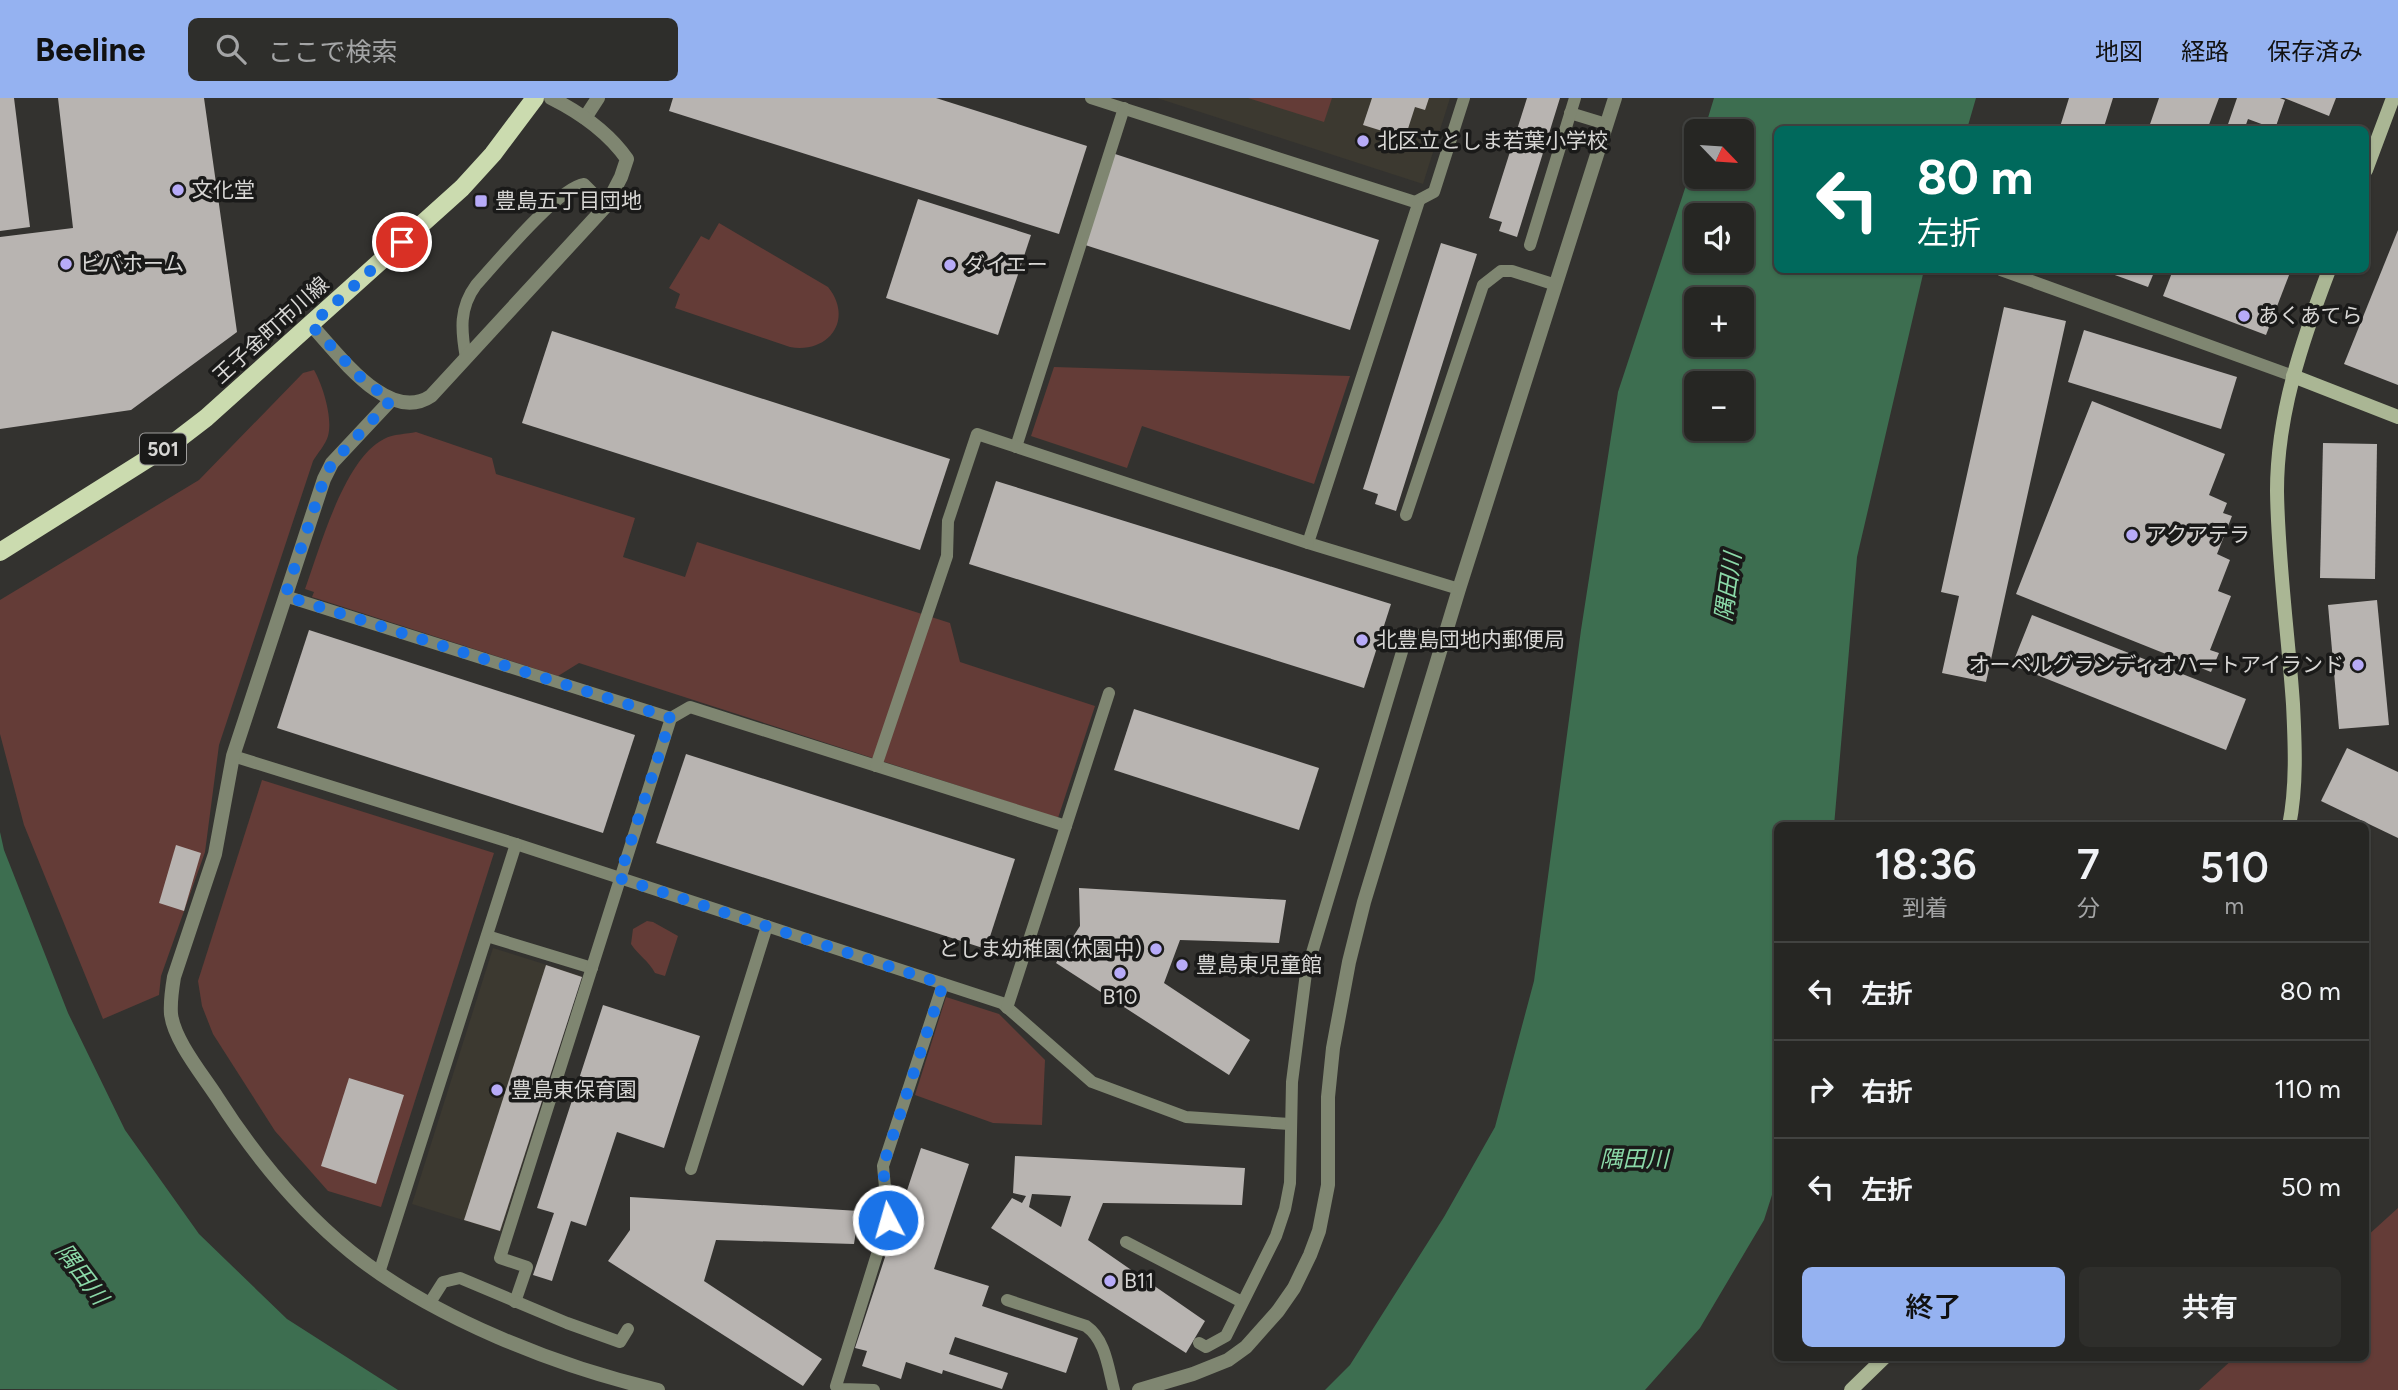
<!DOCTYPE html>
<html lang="ja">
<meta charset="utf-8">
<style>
body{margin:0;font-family:Figtree,"Noto Sans JP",sans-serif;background:#2e2e2b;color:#f1f3f6;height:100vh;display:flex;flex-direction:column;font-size:26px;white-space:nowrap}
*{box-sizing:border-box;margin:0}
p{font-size:23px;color:#a4a5a6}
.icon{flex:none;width:38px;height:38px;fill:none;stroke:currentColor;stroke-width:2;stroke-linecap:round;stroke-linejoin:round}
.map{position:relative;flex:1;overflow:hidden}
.side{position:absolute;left:1774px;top:724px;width:595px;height:539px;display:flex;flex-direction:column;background:#262623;border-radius:10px;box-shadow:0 2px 5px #0004,0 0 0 2px #424341}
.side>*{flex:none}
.guide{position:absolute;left:1774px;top:28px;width:595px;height:147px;border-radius:10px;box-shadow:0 2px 5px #0004,0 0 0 2px #424341;background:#00695c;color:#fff;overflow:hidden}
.needle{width:46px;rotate:115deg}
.tools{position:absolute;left:1684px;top:21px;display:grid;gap:14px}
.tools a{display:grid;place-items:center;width:70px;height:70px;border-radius:10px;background:#262623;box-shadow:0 2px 5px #0004,0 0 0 2px #424341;font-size:35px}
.pin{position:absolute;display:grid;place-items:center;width:60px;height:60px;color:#fff;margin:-30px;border:4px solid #fff;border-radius:50%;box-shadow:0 2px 7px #0007}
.me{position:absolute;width:77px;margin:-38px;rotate:354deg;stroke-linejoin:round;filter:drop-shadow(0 0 5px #0008)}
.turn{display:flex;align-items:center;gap:24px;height:147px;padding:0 28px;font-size:32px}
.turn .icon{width:91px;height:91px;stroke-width:2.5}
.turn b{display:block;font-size:49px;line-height:60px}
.eta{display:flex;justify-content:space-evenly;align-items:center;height:119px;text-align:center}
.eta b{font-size:42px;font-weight:600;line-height:49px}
.action{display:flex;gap:14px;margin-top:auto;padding:14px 28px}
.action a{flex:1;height:80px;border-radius:10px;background:#95b2f1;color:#111;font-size:28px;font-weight:600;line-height:80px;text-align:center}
.action a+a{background:#2e2e2b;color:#f1f3f6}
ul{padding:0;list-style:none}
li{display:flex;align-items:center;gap:21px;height:98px;padding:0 28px;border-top:2px solid #424341}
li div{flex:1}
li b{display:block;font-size:26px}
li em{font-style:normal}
header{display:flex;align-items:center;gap:42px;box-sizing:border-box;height:98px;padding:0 35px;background:#95b2f1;color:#111}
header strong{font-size:33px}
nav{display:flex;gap:38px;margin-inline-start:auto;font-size:24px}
.search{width:490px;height:63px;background:#2e2e2b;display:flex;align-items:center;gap:18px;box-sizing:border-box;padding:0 24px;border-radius:10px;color:#a4a5a6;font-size:26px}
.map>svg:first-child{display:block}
</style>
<header>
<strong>Beeline</strong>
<div class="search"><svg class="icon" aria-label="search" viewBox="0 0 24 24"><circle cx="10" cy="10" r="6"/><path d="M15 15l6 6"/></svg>ここで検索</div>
<nav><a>地図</a><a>経路</a><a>保存済み</a></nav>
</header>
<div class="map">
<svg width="2398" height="1292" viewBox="0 0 2398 1292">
<rect width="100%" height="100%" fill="#33322f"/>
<g fill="#3c3930">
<path d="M1157,0H1450L1423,86Z"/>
<path d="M493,850L582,878L501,1134L412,1106Z"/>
</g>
<g fill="#643c37">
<path d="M1248,0H1332L1324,24Z"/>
<path d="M719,125L828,189C854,221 829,256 790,249L675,210L680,196L669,190L701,138L709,142Z"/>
<path d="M1054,269L1350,278L1314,386L1142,328L1127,370L1031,338Z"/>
<path d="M314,272C323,288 333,320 328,338C326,346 317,356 313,363L219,647L205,754L161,878L159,897L103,921L24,727L0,636V502L199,382L303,275Z"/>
<path d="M416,334L492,360L496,376L635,420L623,459L685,479L697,444L950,525L960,564L1095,608L1058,720L579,565L558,578L312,499L314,494L305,491C320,450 344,361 384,341C393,336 407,336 416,334Z"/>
<path d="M262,682L494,755L381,1109L328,1093L275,1033L213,936L202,908L198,883Z"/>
<path d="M647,823L653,824L678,838L665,878L655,875C648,862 639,858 631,846L633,831Z"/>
<path d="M946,899L999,916L1045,962L1042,1027L993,1025L915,997Z"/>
<path d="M2398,1110V1292H2199L2234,1260H2366V1139Z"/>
</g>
<g fill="#3d6e50" fill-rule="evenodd">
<path d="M1714,0H1976L1967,31L1778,32V172H1924L1857,459L1834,728H1778V1078L1764,1122L1700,1230L1645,1292H1325L1350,1267L1444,1119L1495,1029L1534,883L1581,532L1618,294L1696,57V79H1741V33H1704ZM1696,117H1741V163H1696ZM1696,201H1741V247H1696ZM1696,285H1741V331H1696Z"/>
<path d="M0,734L4,752L68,915L125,1032L199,1136L287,1221L398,1292L0,1291Z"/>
</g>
<g fill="#b8b4b1" fill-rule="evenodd">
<path d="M0,0H14L30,129L0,133Z"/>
<path d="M58,0H204L237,234L131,312L0,331V139L73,130Z"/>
<path d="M673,0H936L1087,48L1059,136L669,13Z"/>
<path d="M1372,0H1429L1425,12L1415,9L1405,40L1363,27Z"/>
<path d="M1527,0H1560L1517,139L1499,133L1502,124L1489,120Z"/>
<path d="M2069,0H2113L2103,32H2059Z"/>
<path d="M2159,0H2219L2207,32H2148Z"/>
<path d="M2237,0H2280L2285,2L2275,31L2248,21L2244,32H2226Z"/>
<path d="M2284,0H2336L2329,18Z"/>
<path d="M1112,55L1379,142L1350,232L1082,146Z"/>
<path d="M918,101L1031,137L998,237L886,200Z"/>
<path d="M2398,132V287L2344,266Z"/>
<path d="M1441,145L1477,156L1396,413L1375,406L1378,396L1363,391Z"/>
<path d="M2101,172H2155L2148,189Z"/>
<path d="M2173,172H2291L2266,237L2163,198Z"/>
<path d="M2004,209L2066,223L1986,584L1942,575L1959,498L1941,494Z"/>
<path d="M2084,232L2237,279L2221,331L2068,284Z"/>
<path d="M552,233L950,361L920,452L522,325Z"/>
<path d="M2092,303L2225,356L2209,397L2227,405L2223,415L2232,418L2217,456L2230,462L2218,493L2231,498L2210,552L2219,555L2211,574L2016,496Z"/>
<path d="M2323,345L2377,346L2375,481L2320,480Z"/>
<path d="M996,383L1391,506L1364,590L969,466Z"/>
<path d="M2377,502L2389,627L2339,631L2328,507Z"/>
<path d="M2032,517L2246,601L2226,652L2012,567Z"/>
<path d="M309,532L635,637L603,735L277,630Z"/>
<path d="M1134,611L1319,670L1299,732L1114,672Z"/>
<path d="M2347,650L2398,674V740L2321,703Z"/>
<path d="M686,656L1015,761L986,851L656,745Z"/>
<path d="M176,747L201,755L184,813L159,805Z"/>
<path d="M1079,790L1286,802L1279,845L1180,842L1164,885L1250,942L1229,977L1056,865L1080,828Z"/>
<path d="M546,867L582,879L500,1133L464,1122Z"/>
<path d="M603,907L700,938L664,1050L617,1034L586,1128L571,1123L552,1183L533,1177L554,1115L537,1110Z"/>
<path d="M349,980L404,997L376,1086L321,1068Z"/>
<path d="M921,1050L969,1066L934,1171L989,1188L982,1208L1078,1240L1066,1275L955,1239L949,1256L1008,1275L1002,1291L943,1272L942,1276L906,1264L901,1281L862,1268L867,1253L855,1250Z"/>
<path d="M1015,1058L1245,1070L1242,1107L1103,1105L1088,1142L1205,1223L1186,1255L991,1130L1012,1100L1022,1105L1026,1098L1013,1095ZM1032,1096L1071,1098L1061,1129L1029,1109Z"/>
<path d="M630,1099L859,1113L854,1146L716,1142L704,1183L822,1261L803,1288L608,1163L630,1132Z"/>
</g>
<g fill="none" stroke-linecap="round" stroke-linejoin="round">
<g stroke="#7f8671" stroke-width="12">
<path d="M1091,0L1415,104L1434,94L1464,0"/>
<path d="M1570,15L1606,26"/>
<path d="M1419,103L1308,445L1459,491"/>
<path d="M1530,147L1575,0"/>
<path d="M2001,172L2293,278"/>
<path d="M466,260C461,232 459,210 476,187C496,165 559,89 584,86L606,108"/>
<path d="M1016,349L1124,10"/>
<path d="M1406,417L1483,187L1501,173H1512L1556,187"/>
<path d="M285,498L671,620L690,609L1066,728"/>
<path d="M233,658L516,746L1002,905L1092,984L1186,1019L1290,1026"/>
<path d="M876,668L947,458L948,423L977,336L1308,445"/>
<path d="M487,838L592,870"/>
<path d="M1007,910L1109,595"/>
<path d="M691,1071L767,828"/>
<path d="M1126,1144L1242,1204"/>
<path d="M379,1175L516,746"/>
<path d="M1007,1202L1086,1228C1106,1242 1108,1270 1114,1292"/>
<path d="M515,1204L527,1169L500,1160L671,620"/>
<path d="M429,1206L443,1184L460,1180L567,1225L620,1244L628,1231"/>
<path d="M1199,1245L1206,1249L1226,1238L1276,1138L1285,1111L1290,1085L1292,984L1306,875L1404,547C1415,532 1428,537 1444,542"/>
<path d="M874,1292L842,1291L836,1288L888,1121L883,1068L943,886"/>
</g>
<g stroke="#7f8671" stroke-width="14">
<path d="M585,20L598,0"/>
<path d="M311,227C338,255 388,327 431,298L606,108L621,79L627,61C608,34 581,15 551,0"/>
<path d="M391,302L332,365L324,381L233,658L215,756L174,879C172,891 170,903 171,916C174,942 202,976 217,999C254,1057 298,1111 351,1154C431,1219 558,1269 658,1292"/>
<path d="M1139,1292L1193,1276L1228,1262L1246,1249L1278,1213L1294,1190L1310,1157L1319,1133L1328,1087V999L1333,950L1349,864L1364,804L1459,491L1615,0"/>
</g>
<g stroke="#aab694" stroke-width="14">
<path d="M2366,72L2393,0"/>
<path d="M2293,278L2398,319"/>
<path d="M2289,728C2297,688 2295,646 2293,606C2288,535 2278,464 2277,393C2277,316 2302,243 2329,172"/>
<path d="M1851,1292L1884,1260"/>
</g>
<path stroke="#cbdbaf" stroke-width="18" d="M0,454L176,343L206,320L462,90L493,56L535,0"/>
</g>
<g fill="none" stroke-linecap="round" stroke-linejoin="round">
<path stroke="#1a73e8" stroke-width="12" stroke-dasharray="0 21.6" d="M402,144L311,227L364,283L391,302L332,365L324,381L285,498L671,620L619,780L943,886L883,1068L888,1122"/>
</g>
<g fill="#b7abf8" stroke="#1a1a19" stroke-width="2.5">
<circle cx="1363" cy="43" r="7"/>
<circle cx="178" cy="92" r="7"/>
<rect x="474" y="96" width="14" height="14" rx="3.5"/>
<circle cx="66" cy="166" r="7"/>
<circle cx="950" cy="167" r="7"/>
<circle cx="2244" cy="218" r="7"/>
<circle cx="2132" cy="437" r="7"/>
<circle cx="1362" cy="542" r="7"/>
<circle cx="2358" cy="567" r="7"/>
<circle cx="1156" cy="851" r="7"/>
<circle cx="1182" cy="867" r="7"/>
<circle cx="1120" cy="875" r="7"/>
<circle cx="497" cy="992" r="7"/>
<circle cx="1110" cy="1183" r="7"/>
</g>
<g text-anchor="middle" stroke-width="7" stroke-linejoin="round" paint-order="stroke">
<rect fill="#1a1a19" stroke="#9f9e9d" stroke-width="2" x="140" y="335.5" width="46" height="31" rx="5"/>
<g font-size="19" font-weight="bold" fill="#d8d7d5">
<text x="163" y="358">501</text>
</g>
<g font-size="21" fill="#d8d7d5" stroke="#1a1a19" text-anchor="start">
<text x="1377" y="50">北区立としま若葉小学校</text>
<text x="192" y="99">文化堂</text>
<text x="495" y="110">豊島五丁目団地</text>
<text x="80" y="173">ビバホーム</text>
<text x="964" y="174">ダイエー</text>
<text x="2258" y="225">あくあてら</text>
<text x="2146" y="444">アクアテラ</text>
<text x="1376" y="549">北豊島団地内郵便局</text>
<text x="2344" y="574" text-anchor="end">オーベルグランディオハートアイランド</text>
<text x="1142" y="858" text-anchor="end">としま幼稚園(休園中)</text>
<text x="1196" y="874">豊島東児童館</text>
<text x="1120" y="906" text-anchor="middle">B10</text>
<text x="511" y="999">豊島東保育園</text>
<text x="1124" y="1190">B11</text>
</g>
<g font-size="21" fill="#d8d7d5" stroke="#1a1a19">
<text transform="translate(271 232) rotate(-42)" y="7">王子金町市川線</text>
</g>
<g font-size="23" font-style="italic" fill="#8bd9a8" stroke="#1a1a19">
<text transform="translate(1728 489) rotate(-82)" y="8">隅田川</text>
<text x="1634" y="1069">隅田川</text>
<text transform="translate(82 1176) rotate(53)" y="8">隅田川</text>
</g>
</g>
</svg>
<div class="tools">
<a><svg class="needle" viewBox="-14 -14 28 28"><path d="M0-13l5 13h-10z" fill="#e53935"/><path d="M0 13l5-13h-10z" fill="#a4a5a6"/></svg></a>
<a><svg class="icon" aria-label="sound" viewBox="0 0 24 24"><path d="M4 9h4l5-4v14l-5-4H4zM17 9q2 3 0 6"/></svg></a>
<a>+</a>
<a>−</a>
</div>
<div class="pin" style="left:402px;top:144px;background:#d93025"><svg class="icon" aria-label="arrive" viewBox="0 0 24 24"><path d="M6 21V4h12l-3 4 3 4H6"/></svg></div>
<svg class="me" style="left:888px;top:1122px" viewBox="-20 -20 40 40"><circle r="17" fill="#1a73e8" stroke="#fff" stroke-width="3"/><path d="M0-11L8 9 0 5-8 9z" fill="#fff"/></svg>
<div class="guide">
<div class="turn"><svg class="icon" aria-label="left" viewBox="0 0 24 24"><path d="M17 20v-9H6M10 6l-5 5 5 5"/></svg><div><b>80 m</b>左折</div></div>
</div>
<section class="side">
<div class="eta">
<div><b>18:36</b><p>到着</p></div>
<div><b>7</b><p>分</p></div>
<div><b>510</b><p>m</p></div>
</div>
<ul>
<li><svg class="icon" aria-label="left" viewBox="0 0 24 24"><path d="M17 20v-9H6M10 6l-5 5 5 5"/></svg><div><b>左折</b></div><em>80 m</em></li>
<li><svg class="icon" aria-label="right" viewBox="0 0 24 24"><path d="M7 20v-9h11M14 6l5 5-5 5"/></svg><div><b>右折</b></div><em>110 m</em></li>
<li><svg class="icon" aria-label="left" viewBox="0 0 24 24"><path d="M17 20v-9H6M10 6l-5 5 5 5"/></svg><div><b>左折</b></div><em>50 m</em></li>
</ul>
<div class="action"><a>終了</a><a>共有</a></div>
</section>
</div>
